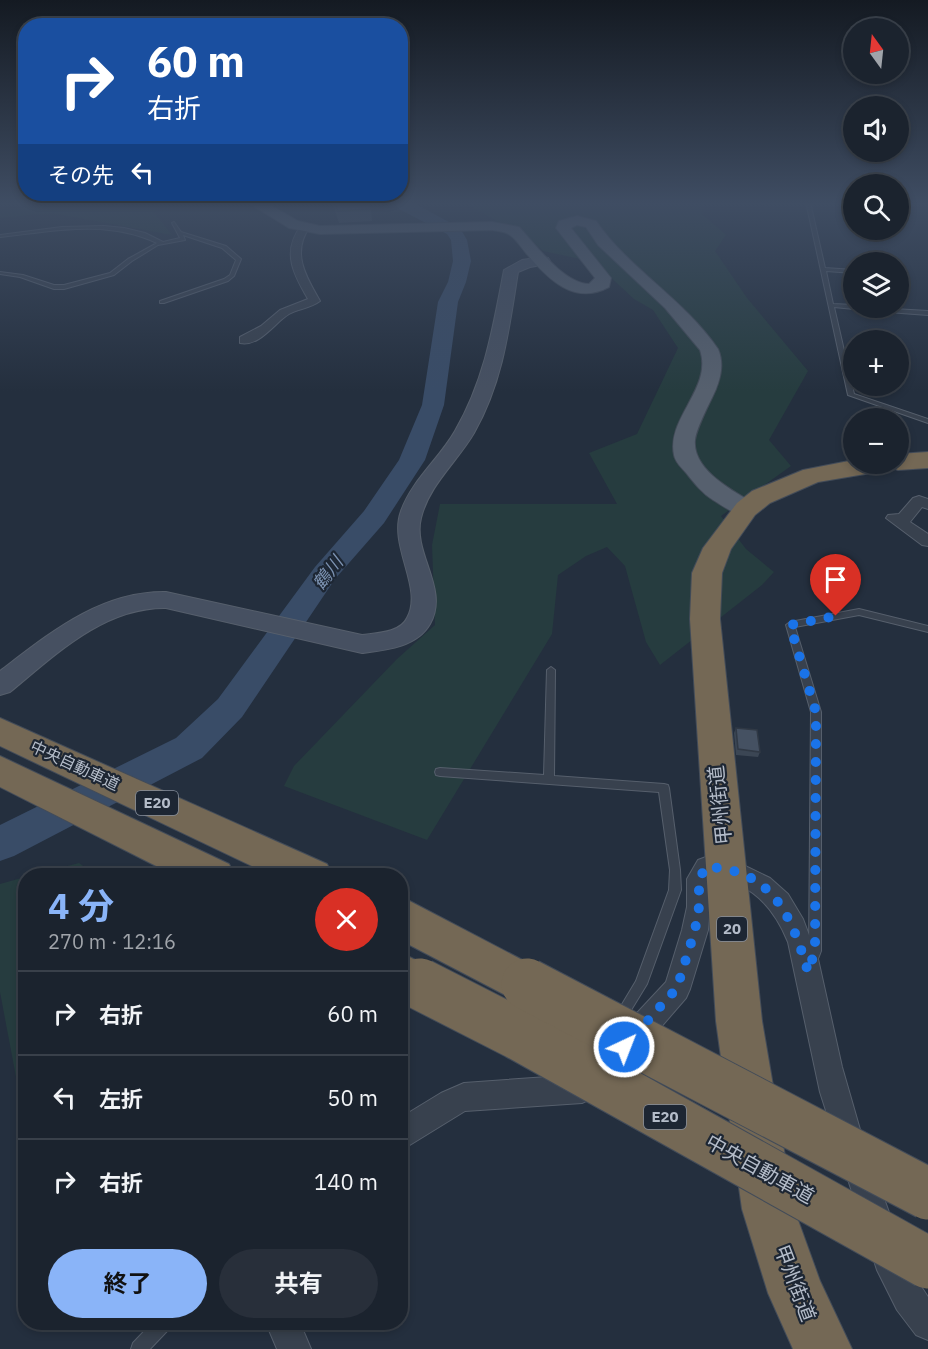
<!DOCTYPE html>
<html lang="ja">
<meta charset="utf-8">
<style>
body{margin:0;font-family:"IBM Plex Sans","Noto Sans JP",sans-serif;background:#282f3a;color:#f1f3f6;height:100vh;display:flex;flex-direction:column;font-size:22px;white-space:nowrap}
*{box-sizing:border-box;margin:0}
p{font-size:20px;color:#a0a4aa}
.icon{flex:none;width:33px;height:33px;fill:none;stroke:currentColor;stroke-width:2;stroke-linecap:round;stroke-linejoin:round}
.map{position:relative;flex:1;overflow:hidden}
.drawer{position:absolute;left:18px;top:868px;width:390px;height:462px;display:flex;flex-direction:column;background:#1b232e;border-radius:24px;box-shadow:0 3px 9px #0003,0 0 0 2px #39404a}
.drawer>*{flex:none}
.banner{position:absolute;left:18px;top:18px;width:390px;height:183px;border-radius:24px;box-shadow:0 3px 9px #0003,0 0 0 2px #39404a;background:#1a4fa0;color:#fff;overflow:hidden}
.needle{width:39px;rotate:345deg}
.controls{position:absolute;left:843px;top:18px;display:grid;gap:12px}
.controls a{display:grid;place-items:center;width:66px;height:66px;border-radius:50%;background:#1b232e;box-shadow:0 3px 9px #0003,0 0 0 2px #39404a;font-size:30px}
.pin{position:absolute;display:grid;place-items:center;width:51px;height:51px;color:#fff;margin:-62px -26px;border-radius:50% 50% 50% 0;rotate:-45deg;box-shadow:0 0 6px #0007}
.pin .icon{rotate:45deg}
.me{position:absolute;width:66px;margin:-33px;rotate:43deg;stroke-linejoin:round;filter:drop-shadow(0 0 4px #0008)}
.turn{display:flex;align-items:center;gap:21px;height:126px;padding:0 30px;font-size:27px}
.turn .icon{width:78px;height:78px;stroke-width:2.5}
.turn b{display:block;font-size:42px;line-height:51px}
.then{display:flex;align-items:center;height:57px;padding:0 30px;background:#0003;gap:12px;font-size:22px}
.round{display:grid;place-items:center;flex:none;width:63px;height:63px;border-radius:32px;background:#282f3a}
.head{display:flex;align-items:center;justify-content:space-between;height:102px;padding:0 30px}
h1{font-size:36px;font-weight:700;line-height:45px;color:#8ab4f8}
.cta{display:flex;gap:12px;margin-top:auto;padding:12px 30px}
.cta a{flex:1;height:69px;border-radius:36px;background:#8ab4f8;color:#111;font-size:24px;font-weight:700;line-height:69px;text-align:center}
.cta a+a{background:#282f3a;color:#f1f3f6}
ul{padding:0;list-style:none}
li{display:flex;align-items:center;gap:18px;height:84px;padding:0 30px;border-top:2px solid #39404a}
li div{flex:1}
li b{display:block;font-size:22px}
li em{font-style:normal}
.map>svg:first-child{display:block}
</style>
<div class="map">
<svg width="928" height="1349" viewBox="0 0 928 1349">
<rect width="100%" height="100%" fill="#242f3e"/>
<g fill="#263c3f">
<path d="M81,202H176L153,211L172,235L51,213L0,218V210Z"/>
<path d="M464,202H701L703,215L726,235L715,251L747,298L808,371L769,440L791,466L721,516L746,549L774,572L762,585L660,665L646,642L625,566L607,547L586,556L558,575L552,634L427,840L284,786L294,766L397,659L435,625L432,545L440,504H617L589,453L637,434L678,348L653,310L634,299L594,262L543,251L519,229L500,223Z"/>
<path d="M79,863L97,876H30Z"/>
<path d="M25,877H26L25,1081L16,1077L0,992V884Z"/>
</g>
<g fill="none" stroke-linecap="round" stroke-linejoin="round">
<path fill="#394c67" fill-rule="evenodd" d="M396,202H412L460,228L467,240L471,261L466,282L458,302L444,405L425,460L384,523L335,579L242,717L202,758L14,856L0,861V825L176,738L218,699L315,567L364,511L399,460L422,405L438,302L448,282L453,261L451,240L447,234L399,209Z"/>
<g stroke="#565f6c" stroke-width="2">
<g id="lane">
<path d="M119,202H123L120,205L118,204Z"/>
<path d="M806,202H810L825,268L854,270V273L826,271L833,304L854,305V308H856L854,309L834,307L854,394L928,419V423L848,395Z"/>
<path d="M174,222L181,232L226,246L241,259L234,276L228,281L164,303H160V301L224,279L230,275L236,260L222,248L183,235L185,240L158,245L132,261L114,275L64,289H54L20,277L0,274V272L23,275L54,285H64L110,273L128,259L157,243C106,219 54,231 0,237V235L62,227L104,226L124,228L145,233L163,242L180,238L172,223Z"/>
<path d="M858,308H876L928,311V315L861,310Z"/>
<path d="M859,609L928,626V632L859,615L795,627L821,712V951L816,964L812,966L808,964L806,960L809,951L811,712L786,625L790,622Z"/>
<path d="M551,667L555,670L554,776L664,784L668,785L669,788L680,870L681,890L647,984L625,1020L621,1022L617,1020L615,1016L636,981L669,890L670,870L659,792L440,776L436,775L435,772L436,769L440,768L544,775L547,670Z"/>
<path d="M152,1323H171L169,1329L150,1349H131L133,1343Z"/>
</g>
</g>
<g stroke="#565f6c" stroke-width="2">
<g id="street">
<path d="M301,226L309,228C291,254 307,278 320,301C311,308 298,309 289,314C274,323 260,347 240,343V337L261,326L280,310L308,299C294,275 281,252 301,226Z"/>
<path d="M919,496L928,499V509L922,507L910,522L928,534V546L922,545L886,518L888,515L899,514L913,498Z"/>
<path d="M706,857L741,864L770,878L788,894L803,919L818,959L842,1067L863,1140L909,1268L928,1297V1340L916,1335L897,1310L877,1270L820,1092L788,942C774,908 751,881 712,878L708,930L690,989L686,998L642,1049L632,1053L622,1049L618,1039L622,1029L666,982L682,930L687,907V879L698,860Z"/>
<path d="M590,1068L600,1072L604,1082C599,1094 594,1098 582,1103L465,1111L400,1151V1118L441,1093L464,1083L576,1075Z"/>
<path d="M266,1323H300L311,1349H277Z"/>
</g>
</g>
<g stroke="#565f6c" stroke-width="2">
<path id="secondary" d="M543,257L548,258L550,261L548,264L530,267L518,272C509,329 503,382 474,433C457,462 429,485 421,518C412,553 450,589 430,624C417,647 386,650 362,653L166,608C104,607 55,655 10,692L0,695V671C50,633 100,591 166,592L362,635C376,633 400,633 407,618C424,588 388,546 401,511C412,480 439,459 455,431C485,379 493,327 504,270L522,260Z"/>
</g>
<g stroke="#414a57" stroke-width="2">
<path id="primary" d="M247,202H265L298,221L320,226L492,222L519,227C536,245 563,283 589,284L595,278L556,228L559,221L577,216L596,221C629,269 684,299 718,349C724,363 721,376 716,389C710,403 697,426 695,440C692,470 733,491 755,504L758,509L755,514C738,518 726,508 713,500C702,493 695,484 687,474C682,468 675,462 674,455C666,418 713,388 700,350L665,308L598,245L586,227L577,225L571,228L611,278L609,287C574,306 548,279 526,253C521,247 516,239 510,235C506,232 498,231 492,230L320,234L289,228Z"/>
</g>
<g stroke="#434c59" stroke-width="2">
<g id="highway">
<path d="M928,452V468L898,470L888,466L886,469L877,472L818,482L770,503L755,515L731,549L722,573L720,619L762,1021L794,1209L820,1281L852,1349H793L768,1293L742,1209L716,1021L690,619L692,573L703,548L737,503L752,491L803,470L854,460V464H898V454Z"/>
<path d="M0,718L327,864L333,876H273L0,746Z"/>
<path d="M0,756L229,864L235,876H176L0,787Z"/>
</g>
</g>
<use href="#lane" fill="#38414e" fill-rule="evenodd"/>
<use href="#street" fill="#38414e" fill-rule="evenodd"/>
<use href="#secondary" fill="#465061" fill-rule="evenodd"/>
<use href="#primary" fill="#56606e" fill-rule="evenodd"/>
<use href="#highway" fill="#746855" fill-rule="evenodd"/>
<g stroke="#434c59" stroke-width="41" stroke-linecap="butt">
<g id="highway-bridge-far1">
<path d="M400,918L530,986"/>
<path d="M400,974L423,986"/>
</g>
</g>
<g stroke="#434c59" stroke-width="53" stroke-linecap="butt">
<g id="highway-bridge">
<path d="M420,984L518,1034L928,1263"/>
<path d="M527,984L928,1194"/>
</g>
</g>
<use href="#highway-bridge-far1" stroke="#746855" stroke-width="39"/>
<use href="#highway-bridge" stroke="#746855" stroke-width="51"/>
</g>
<g fill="#3b4654">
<path d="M333,202H368L371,209L372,221L339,223L334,208Z"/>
<path d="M736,728L760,752L758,757L736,755L734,733Z"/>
</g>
<g fill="#455162" stroke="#303945" stroke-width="1.5">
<path d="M335,202H368L371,209L338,211Z"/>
<path d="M736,728L757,730L760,752L738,749Z"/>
</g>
<linearGradient id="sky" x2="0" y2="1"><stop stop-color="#141a22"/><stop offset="0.52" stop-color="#3f4d63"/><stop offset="1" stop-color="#3f4d63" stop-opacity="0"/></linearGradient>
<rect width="928" height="391" fill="url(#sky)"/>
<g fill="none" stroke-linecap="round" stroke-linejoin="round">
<path stroke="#1a73e8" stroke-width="10" stroke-dasharray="0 18" d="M624,1047L677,988L695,930L699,907V879L706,867C773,869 792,917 808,972L815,951L816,712L790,625L836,616"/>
</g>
<g text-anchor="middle" stroke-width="4.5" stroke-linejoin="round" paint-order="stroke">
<g fill="#1d2633" stroke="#878f9c" stroke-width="1.5">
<rect x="136" y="791" width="42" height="24" rx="4.5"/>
<rect x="717" y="917" width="30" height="24" rx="4.5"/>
<rect x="644" y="1105" width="42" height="24" rx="4.5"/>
</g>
<g font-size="15" font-weight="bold" fill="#b4bcc9">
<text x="157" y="808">E20</text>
<text x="732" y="934">20</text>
<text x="665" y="1122">E20</text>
</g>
<g font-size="16" fill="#b4bcc9" stroke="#1d2633">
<text transform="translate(75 765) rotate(25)" y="6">中央自動車道</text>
</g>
<g font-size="18" font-style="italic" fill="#7c92b1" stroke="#1d2633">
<text transform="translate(328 573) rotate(-52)" y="6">鶴川</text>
</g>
<g font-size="20" fill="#b4bcc9" stroke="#1d2633">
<text transform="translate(720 805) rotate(-96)" y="7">甲州街道</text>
<text transform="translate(760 1169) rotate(29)" y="7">中央自動車道</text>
<text transform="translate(795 1283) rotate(69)" y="7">甲州街道</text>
</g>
</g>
</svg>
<div class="controls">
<a><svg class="needle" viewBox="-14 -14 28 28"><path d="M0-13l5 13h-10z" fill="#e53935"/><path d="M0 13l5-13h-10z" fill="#a0a4aa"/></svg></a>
<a><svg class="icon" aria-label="sound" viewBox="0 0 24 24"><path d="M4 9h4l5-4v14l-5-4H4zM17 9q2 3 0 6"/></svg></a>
<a><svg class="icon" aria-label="search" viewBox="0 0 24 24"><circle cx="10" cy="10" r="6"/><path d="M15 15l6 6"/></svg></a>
<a><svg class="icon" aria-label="layers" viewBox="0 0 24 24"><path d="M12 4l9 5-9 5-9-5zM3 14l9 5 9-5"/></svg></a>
<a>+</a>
<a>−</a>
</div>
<div class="pin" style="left:836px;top:616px;background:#d93025"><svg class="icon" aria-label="arrive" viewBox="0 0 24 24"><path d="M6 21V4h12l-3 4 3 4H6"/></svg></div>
<svg class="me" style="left:624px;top:1047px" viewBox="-20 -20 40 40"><circle r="17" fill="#1a73e8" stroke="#fff" stroke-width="3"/><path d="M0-11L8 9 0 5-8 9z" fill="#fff"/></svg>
<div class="banner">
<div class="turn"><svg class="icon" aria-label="right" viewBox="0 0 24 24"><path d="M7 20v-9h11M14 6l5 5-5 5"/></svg><div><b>60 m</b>右折</div></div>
<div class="then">その先<svg class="icon" aria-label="left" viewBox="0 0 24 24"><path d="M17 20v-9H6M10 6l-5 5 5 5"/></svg></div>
</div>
<section class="drawer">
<div class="head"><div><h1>4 分</h1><p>270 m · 12:16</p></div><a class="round" style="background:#d93025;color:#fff"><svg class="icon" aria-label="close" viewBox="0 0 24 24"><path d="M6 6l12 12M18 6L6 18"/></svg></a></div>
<ul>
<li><svg class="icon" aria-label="right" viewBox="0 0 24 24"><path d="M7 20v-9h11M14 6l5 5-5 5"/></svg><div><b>右折</b></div><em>60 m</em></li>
<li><svg class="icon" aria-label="left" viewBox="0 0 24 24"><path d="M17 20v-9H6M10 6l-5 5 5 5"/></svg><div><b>左折</b></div><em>50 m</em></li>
<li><svg class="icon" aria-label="right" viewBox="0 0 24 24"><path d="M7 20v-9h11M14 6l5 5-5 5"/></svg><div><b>右折</b></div><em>140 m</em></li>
</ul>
<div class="cta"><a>終了</a><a>共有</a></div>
</section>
</div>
